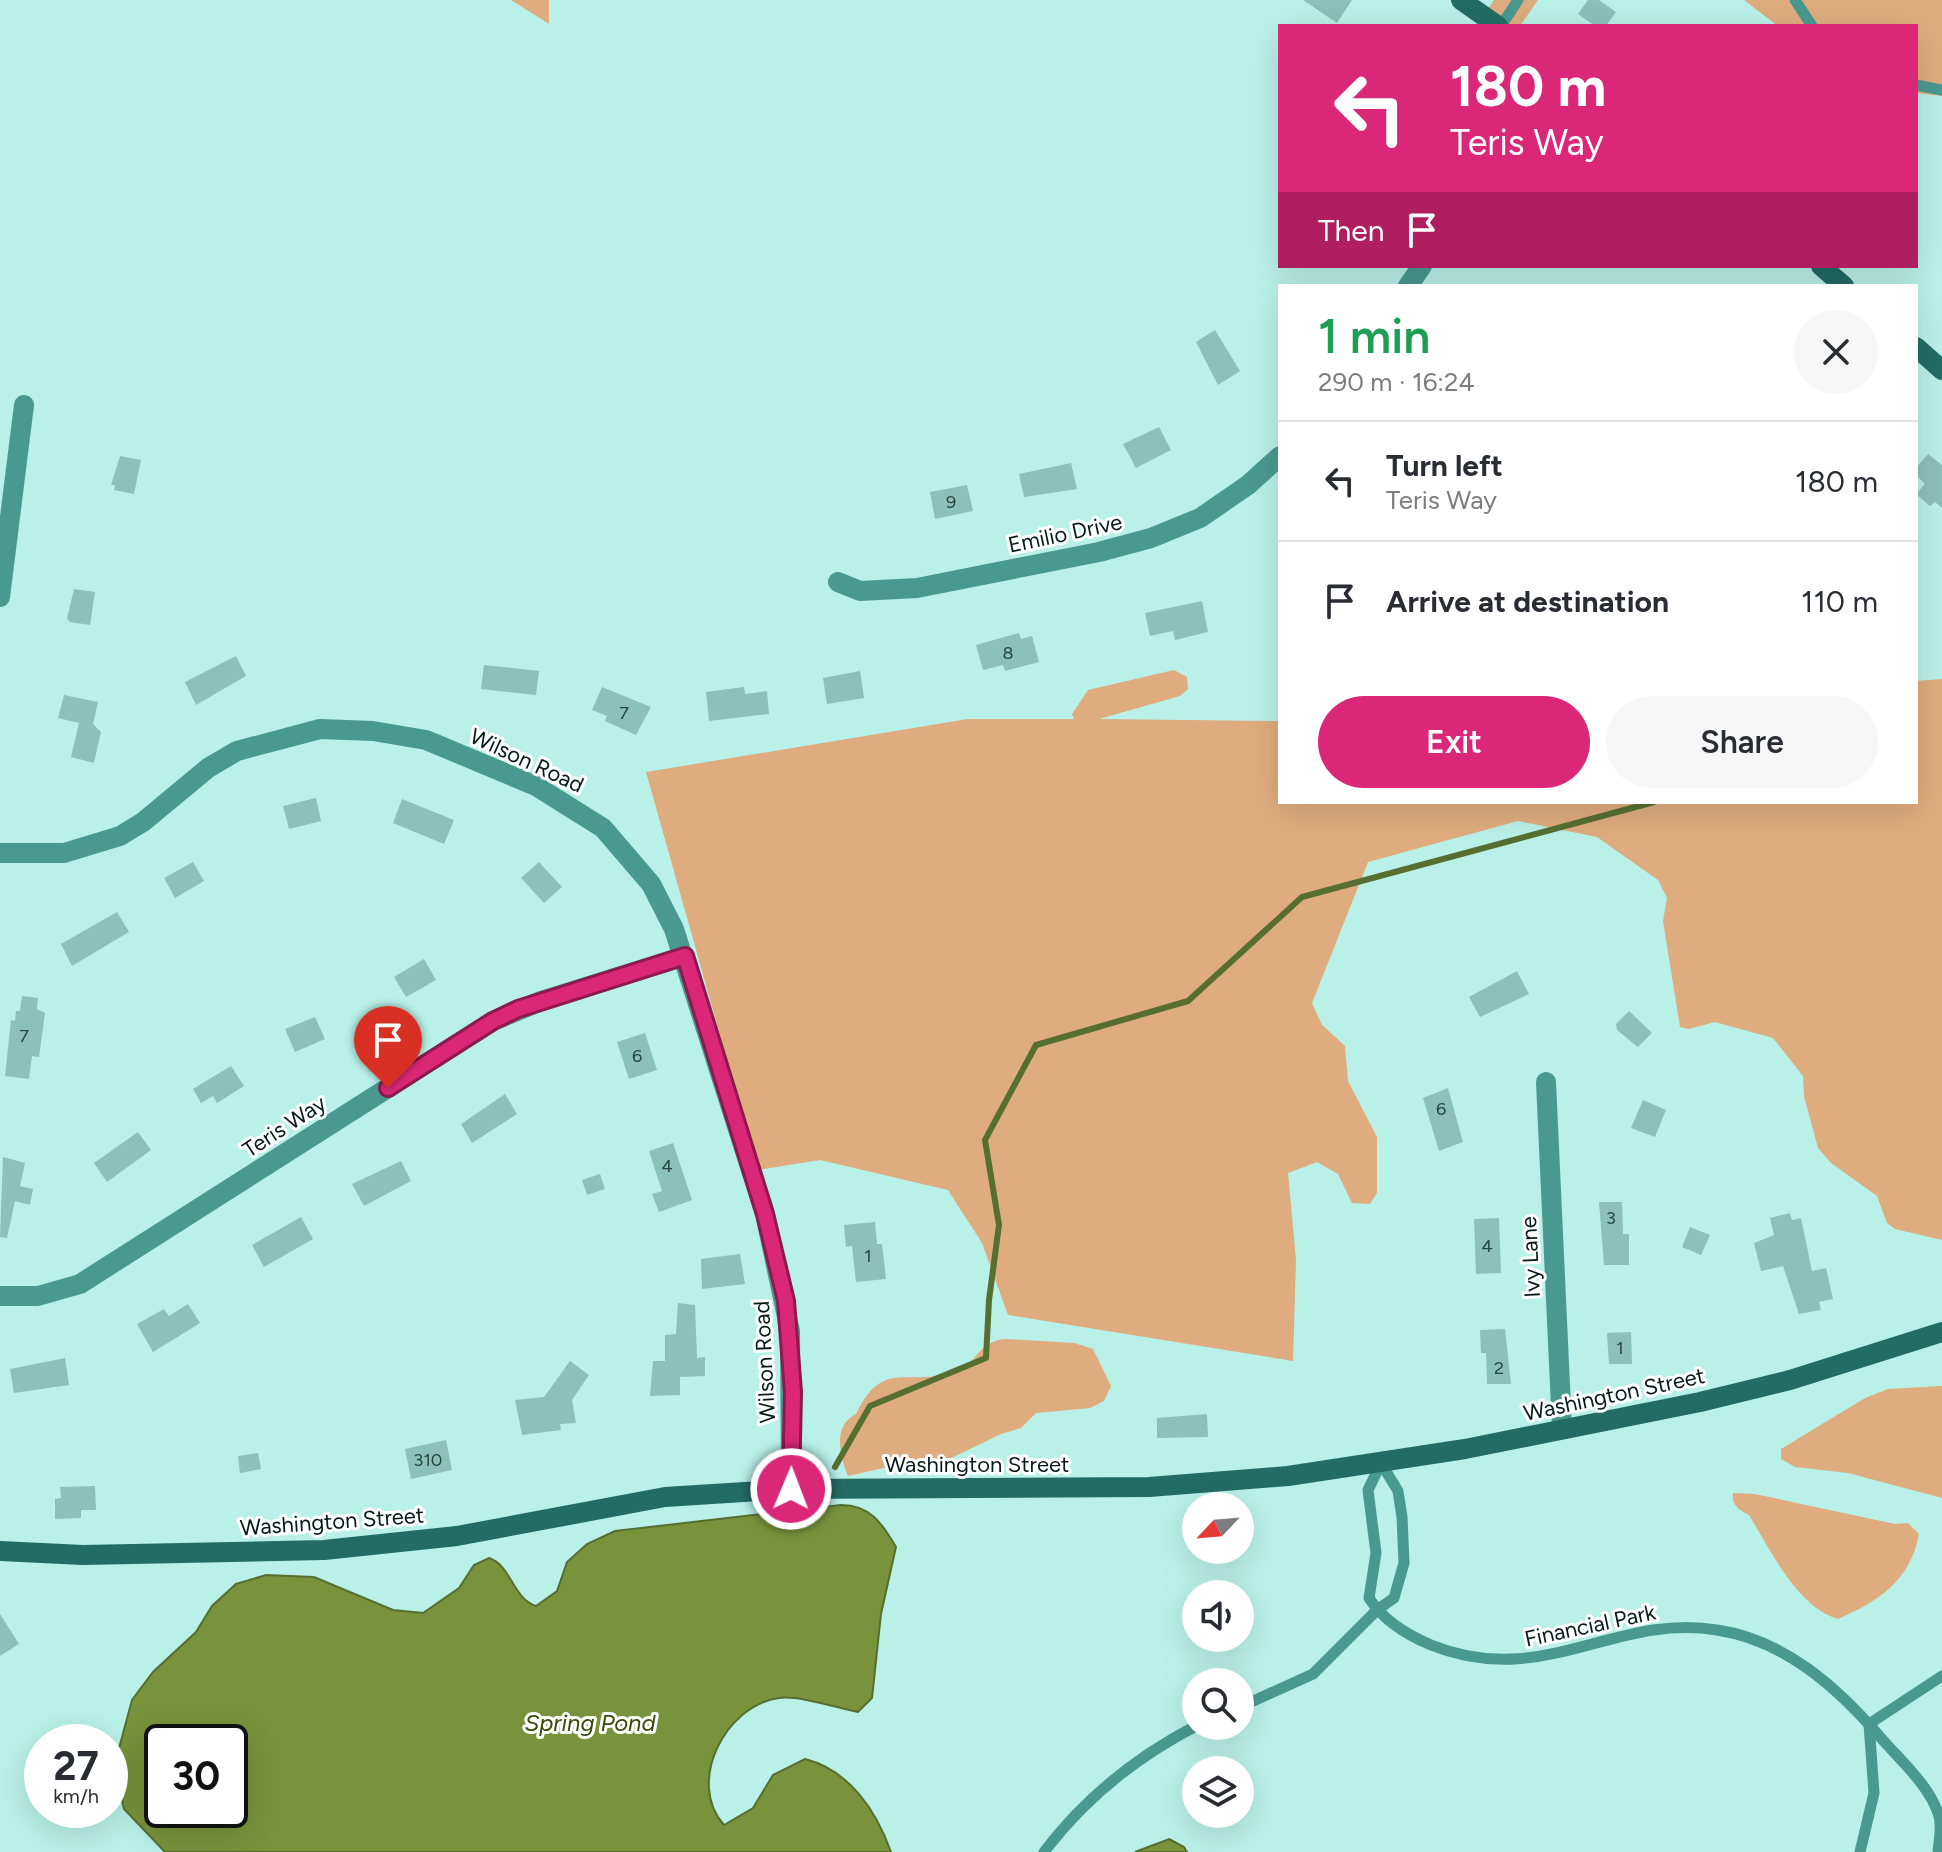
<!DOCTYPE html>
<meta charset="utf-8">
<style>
body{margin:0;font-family:Figtree,sans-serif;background:#f7f7f7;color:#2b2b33;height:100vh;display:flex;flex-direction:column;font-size:30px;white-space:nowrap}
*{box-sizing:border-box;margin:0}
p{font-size:26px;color:#7c7c81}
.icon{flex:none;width:44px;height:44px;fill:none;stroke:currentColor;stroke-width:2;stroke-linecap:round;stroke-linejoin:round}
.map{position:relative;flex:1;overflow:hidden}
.side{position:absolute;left:1278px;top:284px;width:640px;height:520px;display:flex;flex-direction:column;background:#fff;border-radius:0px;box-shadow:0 8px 32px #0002}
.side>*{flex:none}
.hud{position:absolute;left:1278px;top:24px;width:640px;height:244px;border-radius:0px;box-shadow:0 8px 32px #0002;background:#db2777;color:#fff;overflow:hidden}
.needle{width:52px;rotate:244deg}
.fabs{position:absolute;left:1182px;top:1492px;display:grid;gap:16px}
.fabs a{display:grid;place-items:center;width:72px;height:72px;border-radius:50%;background:#fff;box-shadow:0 8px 32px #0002;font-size:40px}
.speed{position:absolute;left:24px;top:1724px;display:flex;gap:16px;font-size:40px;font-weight:700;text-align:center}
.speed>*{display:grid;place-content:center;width:104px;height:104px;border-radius:50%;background:#fff;box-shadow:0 8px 32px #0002;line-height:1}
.speed small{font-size:20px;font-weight:400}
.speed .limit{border:4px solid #111;border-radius:12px;background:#fff;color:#111}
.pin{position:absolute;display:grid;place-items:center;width:68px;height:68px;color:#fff;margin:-82px -34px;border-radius:50% 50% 50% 0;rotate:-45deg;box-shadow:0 0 8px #0007}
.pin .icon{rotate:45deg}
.me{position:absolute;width:88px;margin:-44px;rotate:1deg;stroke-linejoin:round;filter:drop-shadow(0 0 6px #0008)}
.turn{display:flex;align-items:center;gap:28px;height:168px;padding:0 40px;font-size:36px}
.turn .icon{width:104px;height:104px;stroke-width:2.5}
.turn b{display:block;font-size:56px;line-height:68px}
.then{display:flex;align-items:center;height:76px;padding:0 40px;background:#0003;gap:16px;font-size:30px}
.round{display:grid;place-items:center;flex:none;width:84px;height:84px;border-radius:42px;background:#f7f7f7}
.head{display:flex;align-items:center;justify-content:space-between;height:136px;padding:0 40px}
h1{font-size:48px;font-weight:600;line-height:60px;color:#1e9e55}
.cta{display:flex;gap:16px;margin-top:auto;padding:16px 40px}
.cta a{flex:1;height:92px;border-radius:48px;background:#db2777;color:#fff;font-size:32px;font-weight:600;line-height:92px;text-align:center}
.cta a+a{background:#f7f7f7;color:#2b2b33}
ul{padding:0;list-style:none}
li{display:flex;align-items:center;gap:24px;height:120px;padding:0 40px;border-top:2px solid #e1e1e2}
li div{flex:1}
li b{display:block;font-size:30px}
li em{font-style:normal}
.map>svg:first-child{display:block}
</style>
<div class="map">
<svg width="1942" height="1852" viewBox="0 0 1942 1852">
<rect width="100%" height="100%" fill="#b9f0e7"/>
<g fill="#deac7e">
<path d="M511,0H549V24Z"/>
<path d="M1494,0H1538L1520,26H1498L1483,16Z"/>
<path d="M1744,0H1942V96L1916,93V26H1778Z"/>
<path d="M1174,670L1187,677L1188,689L1180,696L1099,719L1280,721V802H1916V681L1942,679V1240L1895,1229L1887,1223L1877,1196L1831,1163L1818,1148L1804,1096L1803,1076L1773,1038L1715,1022L1689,1029L1680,1027L1663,921L1667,898L1658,880L1597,837L1518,821L1368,862L1312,1003L1322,1025L1345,1046L1348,1081L1377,1137V1193L1370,1204L1352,1203L1338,1174L1317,1162L1288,1173L1296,1260L1293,1361L1008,1315L982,1243L948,1190L820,1160L758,1170L646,772L968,719H1074L1072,714L1088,690Z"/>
<path d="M1006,1339L1074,1343L1093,1349L1111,1386L1104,1401L1090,1408L1036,1413L1021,1428L1001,1434L941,1463L897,1465L848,1476C840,1455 832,1426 856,1414C884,1356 908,1389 956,1371C978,1363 978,1341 1006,1339Z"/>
<path d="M1942,1386V1498L1848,1473L1795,1467L1781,1459V1449L1865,1398L1888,1389Z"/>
<path d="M1733,1493L1755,1494L1895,1524L1908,1523L1919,1534C1910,1581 1879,1601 1838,1619C1797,1607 1770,1549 1749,1515C1739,1510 1731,1505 1733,1493Z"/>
</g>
<g fill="#78933b" stroke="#566f31" stroke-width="2" fill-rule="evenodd">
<path d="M841,1505C870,1505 882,1523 896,1547L881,1614L872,1698L858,1712C838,1708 798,1695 779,1698C725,1705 686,1783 724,1825L753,1808L773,1775L805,1759C849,1770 876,1810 891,1852H165L124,1809L114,1767L132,1700L153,1672L196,1632L212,1606L236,1584L266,1575L314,1577L393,1610L423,1613L459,1588L474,1565L489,1558C512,1566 512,1598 536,1606L557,1591L567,1562L587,1544L615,1531ZM162,1742H230V1810H162Z"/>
<path d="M1169,1839L1184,1847L1187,1852H1135Z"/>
</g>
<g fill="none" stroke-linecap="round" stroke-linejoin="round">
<path stroke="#566f31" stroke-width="6" d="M835,1467L870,1406L986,1358L989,1300L999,1225L985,1140L1036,1045L1188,1001L1302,897L1654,802"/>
</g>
<g fill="#8bc1b9">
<path d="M1303,0H1352L1337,23Z"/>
<path d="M1588,0H1599L1616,12L1606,26H1595L1578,14Z"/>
<path d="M1215,330L1240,371L1218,385L1196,342Z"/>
<path d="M1159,427L1171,450L1136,468L1123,444Z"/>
<path d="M1928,454L1942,465V508L1935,502L1930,506L1916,494L1925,484L1916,475V468Z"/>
<path d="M120,456L141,460L134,494L114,490L115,485H111Z"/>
<path d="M1071,463L1077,489L1024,497L1019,474Z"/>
<path d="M967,485L973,511L935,519L930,492Z"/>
<path d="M74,589L95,592L90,625L70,622L67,618Z"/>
<path d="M1202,601L1208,632L1175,640L1173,631L1150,636L1145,613Z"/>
<path d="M1019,633L1021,639L1032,636L1039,662L1005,671L1003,665L983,670L976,645Z"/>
<path d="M236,656L246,676L196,705L185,682Z"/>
<path d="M484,665L539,671L536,695L481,689Z"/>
<path d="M860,671L864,698L827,704L823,678Z"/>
<path d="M602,687L651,707L636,735L605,721L607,716L592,710Z"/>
<path d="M744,687L745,694L767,691L769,714L709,721L706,692Z"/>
<path d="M64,695L98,702L93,724L101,732L94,763L71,757L79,723L58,718Z"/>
<path d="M316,798L321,821L289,829L283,806Z"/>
<path d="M402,799L454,820L444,844L393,823Z"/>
<path d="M193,862L204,881L175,898L164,878Z"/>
<path d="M539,862L562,887L544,903L521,878Z"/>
<path d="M117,912L129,932L72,966L61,944Z"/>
<path d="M424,959L436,980L406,997L394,977Z"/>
<path d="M1517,971L1529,994L1480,1017L1469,997Z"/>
<path d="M22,996L38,998L37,1009L45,1013L39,1057L32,1056L29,1079L5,1076L11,1020L15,1021L16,1011H20Z"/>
<path d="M1629,1011L1652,1033L1638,1047L1617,1030L1616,1024Z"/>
<path d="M315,1017L325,1039L295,1052L285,1029Z"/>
<path d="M645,1033L657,1070L629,1079L617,1042Z"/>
<path d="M231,1066L244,1086L217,1103L213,1096L201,1103L193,1089Z"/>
<path d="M1448,1088L1463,1142L1439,1151L1423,1098Z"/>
<path d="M505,1094L517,1114L472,1143L461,1124Z"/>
<path d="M1643,1100L1666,1110L1655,1137L1631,1128Z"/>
<path d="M138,1132L151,1150L107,1182L94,1163Z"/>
<path d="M673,1143L692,1200L659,1212L652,1194L662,1191L649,1151Z"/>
<path d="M3,1157L25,1163L20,1186L33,1189L30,1205L15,1201L7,1238L0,1237Z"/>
<path d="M401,1161L411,1181L364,1206L352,1184Z"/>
<path d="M600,1174L605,1189L587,1195L582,1180Z"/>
<path d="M1599,1202H1622L1623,1234H1629V1265H1604Z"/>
<path d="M1790,1213L1792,1220L1801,1218L1812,1271L1826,1268L1833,1299L1819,1302L1821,1310L1799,1314L1783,1266L1761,1271L1754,1243L1774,1235L1770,1218Z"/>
<path d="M301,1217L313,1239L264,1267L252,1245Z"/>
<path d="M1499,1218L1501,1273L1476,1274L1474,1219Z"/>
<path d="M875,1222L877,1244H882L886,1279L856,1282L852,1246L846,1247L844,1225Z"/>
<path d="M1690,1227L1710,1235L1701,1255L1682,1247Z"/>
<path d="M740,1254L745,1284L702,1289L701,1259Z"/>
<path d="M678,1303L695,1305L697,1358L705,1357V1376L680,1377V1395L650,1396L653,1361H665V1335L676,1334Z"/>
<path d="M188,1304L200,1323L153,1352L137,1324L164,1309L169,1316Z"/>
<path d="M1505,1329L1511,1384H1487L1486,1353H1481L1480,1330Z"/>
<path d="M1631,1332L1632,1364H1609L1607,1333Z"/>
<path d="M65,1358L69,1385L14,1393L10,1369Z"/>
<path d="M570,1361L589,1375L572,1400L576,1423L560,1424L561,1430L522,1435L515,1400L544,1397Z"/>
<path d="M1207,1414L1208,1437L1157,1438V1418Z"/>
<path d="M446,1440L452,1470L411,1479L405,1449Z"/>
<path d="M258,1453L261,1469L240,1473L238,1456Z"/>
<path d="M95,1486L96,1510H81V1518L55,1519V1499L61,1498L60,1487Z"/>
<path d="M0,1614L19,1644L0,1656Z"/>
</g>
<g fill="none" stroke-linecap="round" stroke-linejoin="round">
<g stroke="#49998f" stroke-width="11">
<path d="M1795,0L1812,26"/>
<path d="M1501,26L1518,0"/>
<path d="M1916,85L1942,90"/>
<path d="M1381,1463L1368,1490L1376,1553L1369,1598C1383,1620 1407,1635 1431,1645C1543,1690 1614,1613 1717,1630C1785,1640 1838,1688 1881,1738C1901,1761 1930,1786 1939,1816C1942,1826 1939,1841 1938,1852"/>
<path d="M1240,1707L1313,1674L1377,1610L1394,1598L1404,1563L1402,1517L1398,1491L1381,1463"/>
<path d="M1869,1724L1942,1676"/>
<path d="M1044,1852C1085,1798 1136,1757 1196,1726"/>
<path d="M1860,1852L1874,1793L1869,1724"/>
</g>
<g stroke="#49998f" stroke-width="20">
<path d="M1408,286L1422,266"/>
<path d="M838,582L860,591L917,588L1099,552L1151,538L1200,518L1248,485L1280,456"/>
<path d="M0,597L24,405"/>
<path d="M0,853H64L120,836L143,822L208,768L237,751L320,729L373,731L426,740L536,786L603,828L651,884L674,929L765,1214L790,1331L791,1489"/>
<path d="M1546,1082L1562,1429"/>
<path d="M0,1296H38L80,1284L493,1021L541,1001L685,956"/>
</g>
<g stroke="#226c64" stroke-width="20">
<path d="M1461,0L1498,26"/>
<path d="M1821,266L1844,286"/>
<path d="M1916,347L1942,370"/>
<path d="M0,1551L83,1555L324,1550L457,1536L665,1497L791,1489L1149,1487L1288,1476L1465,1449L1700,1402L1790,1380L1942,1332"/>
</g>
</g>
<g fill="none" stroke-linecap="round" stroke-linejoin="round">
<g stroke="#8e194d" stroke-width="20">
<path id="route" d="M388,1088L493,1021L518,1009L685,956L765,1214L786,1301L793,1392L791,1489"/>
</g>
<use href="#route" stroke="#db2777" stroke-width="14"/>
</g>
<g text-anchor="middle" stroke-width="6" stroke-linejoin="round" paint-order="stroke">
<g font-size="18" fill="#274441">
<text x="951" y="508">9</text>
<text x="1008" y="659">8</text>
<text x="624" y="719">7</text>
<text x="24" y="1042">7</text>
<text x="637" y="1062">6</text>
<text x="1441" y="1115">6</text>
<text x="667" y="1172">4</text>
<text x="1611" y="1224">3</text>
<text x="1487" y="1252">4</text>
<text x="868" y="1262">1</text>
<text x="1620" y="1354">1</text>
<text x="1499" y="1374">2</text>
<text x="428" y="1466">310</text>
</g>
<g font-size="22" fill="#061b19" stroke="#fff">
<text transform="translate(1065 533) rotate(-12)" y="8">Emilio Drive</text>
<text transform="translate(527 760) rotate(25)" y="8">Wilson Road</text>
<text transform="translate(284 1126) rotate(-33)" y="8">Teris Way</text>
<text transform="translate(1530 1257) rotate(-93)" y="8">Ivy Lane</text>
<text transform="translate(764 1362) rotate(-93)" y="8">Wilson Road</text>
<text transform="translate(1614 1394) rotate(-12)" y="8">Washington Street</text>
<text x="977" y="1472">Washington Street</text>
<text transform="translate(332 1521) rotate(-4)" y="8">Washington Street</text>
<text transform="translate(1590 1625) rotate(-12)" y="8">Financial Park</text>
</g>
<g font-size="24" font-style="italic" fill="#374905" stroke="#fff">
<text x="590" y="1731">Spring Pond</text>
</g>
</g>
</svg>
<div class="fabs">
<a><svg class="needle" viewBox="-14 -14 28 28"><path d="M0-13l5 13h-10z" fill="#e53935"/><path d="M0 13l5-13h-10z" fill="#7c7c81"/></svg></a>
<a><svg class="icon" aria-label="sound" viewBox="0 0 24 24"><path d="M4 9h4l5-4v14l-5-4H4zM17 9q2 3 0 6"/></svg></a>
<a><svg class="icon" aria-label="search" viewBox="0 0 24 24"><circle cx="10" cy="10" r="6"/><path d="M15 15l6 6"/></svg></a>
<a><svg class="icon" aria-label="layers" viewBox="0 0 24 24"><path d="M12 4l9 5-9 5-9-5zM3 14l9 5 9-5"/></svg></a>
</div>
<div class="speed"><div>27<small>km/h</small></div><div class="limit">30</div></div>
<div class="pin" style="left:388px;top:1088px;background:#d93025"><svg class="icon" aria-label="arrive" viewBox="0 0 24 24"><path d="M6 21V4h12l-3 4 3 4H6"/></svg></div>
<svg class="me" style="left:791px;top:1489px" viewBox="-20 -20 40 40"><circle r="17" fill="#db2777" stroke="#fff" stroke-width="3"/><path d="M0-11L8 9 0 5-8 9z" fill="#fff"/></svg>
<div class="hud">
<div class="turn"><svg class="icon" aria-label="left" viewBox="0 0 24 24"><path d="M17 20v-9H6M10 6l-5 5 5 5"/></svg><div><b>180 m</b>Teris Way</div></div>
<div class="then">Then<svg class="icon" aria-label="arrive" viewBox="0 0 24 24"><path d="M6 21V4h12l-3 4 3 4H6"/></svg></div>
</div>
<section class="side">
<div class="head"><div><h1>1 min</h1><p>290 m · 16:24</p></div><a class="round"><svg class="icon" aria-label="close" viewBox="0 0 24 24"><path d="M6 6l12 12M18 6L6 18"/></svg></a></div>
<ul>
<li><svg class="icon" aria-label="left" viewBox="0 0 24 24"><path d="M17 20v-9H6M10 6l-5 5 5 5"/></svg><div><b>Turn left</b><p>Teris Way</p></div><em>180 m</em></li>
<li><svg class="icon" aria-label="arrive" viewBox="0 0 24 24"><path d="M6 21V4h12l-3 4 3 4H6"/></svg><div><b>Arrive at destination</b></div><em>110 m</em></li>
</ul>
<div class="cta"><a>Exit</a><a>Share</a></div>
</section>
</div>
